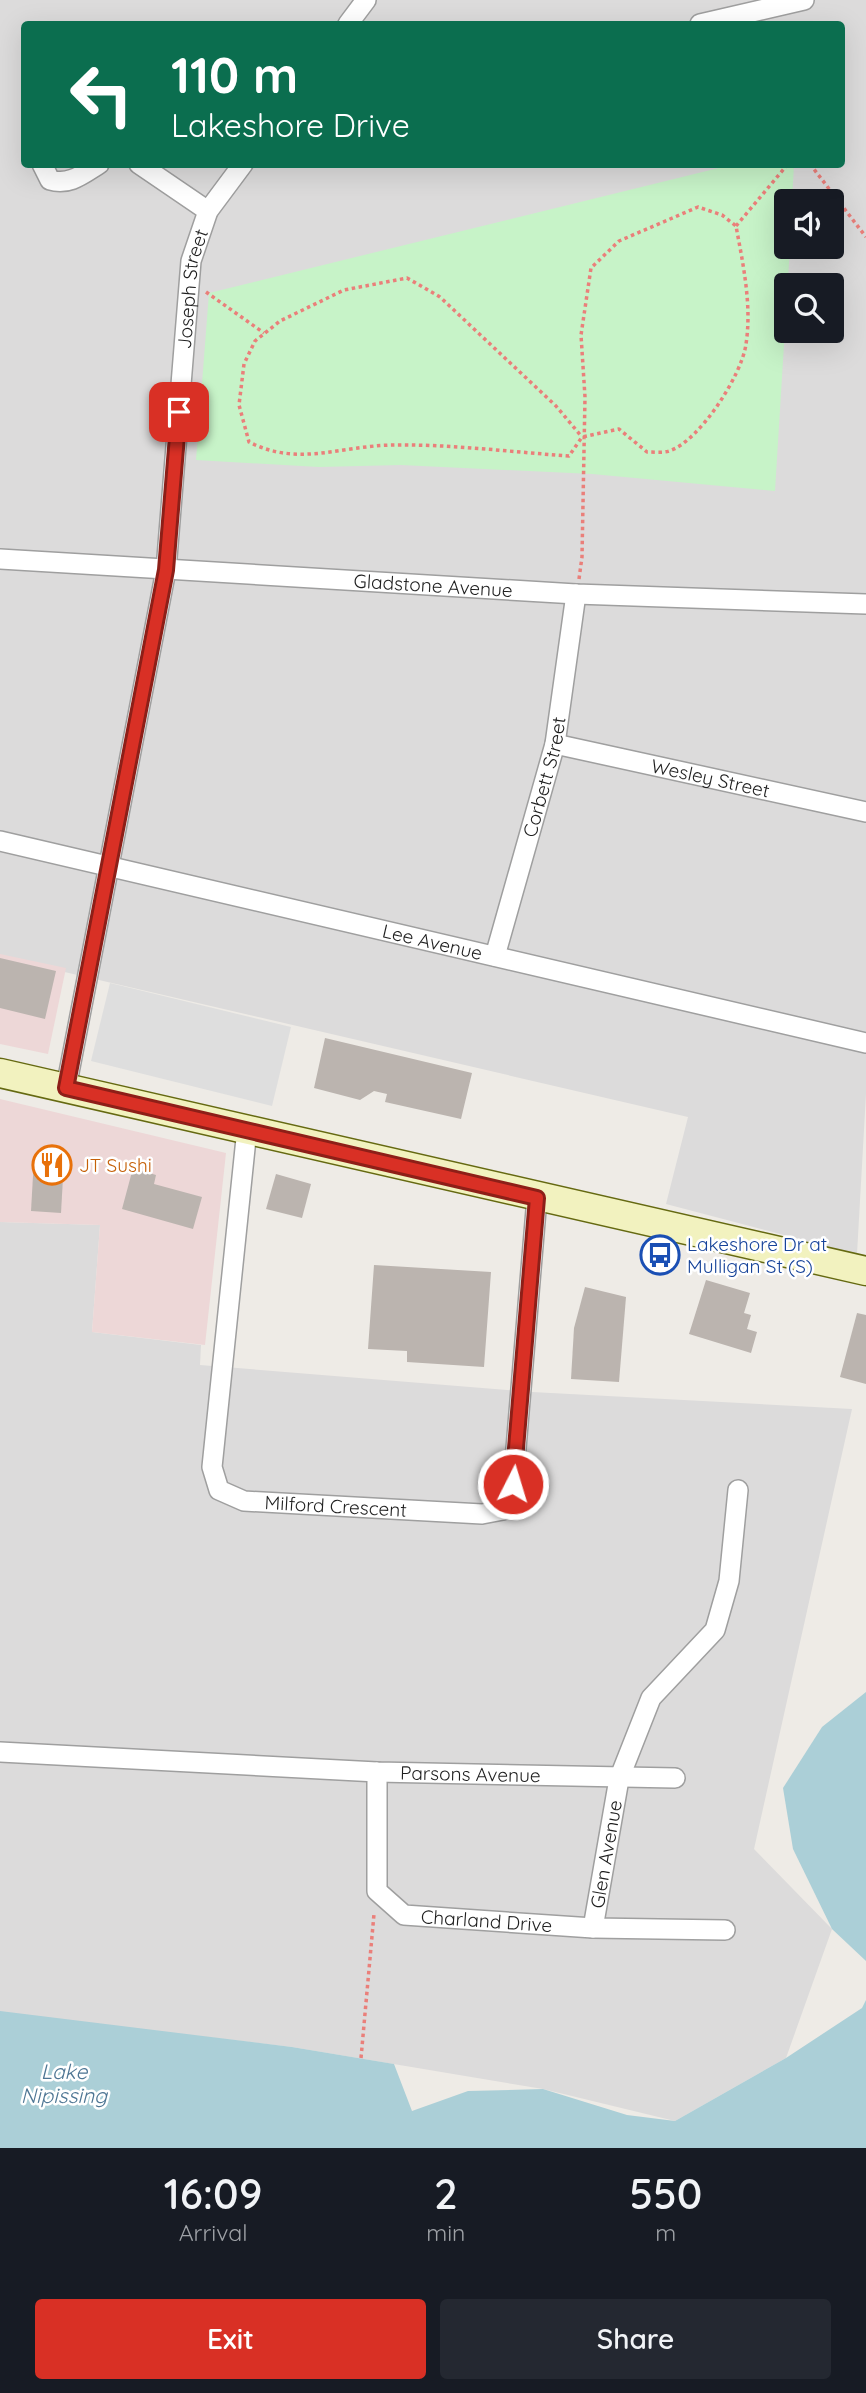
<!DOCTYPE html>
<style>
body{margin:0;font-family:Quicksand,sans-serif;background:#242831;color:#f1f3f6;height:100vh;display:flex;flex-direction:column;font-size:26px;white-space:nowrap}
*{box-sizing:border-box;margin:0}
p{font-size:23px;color:#9ea1a6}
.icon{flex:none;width:38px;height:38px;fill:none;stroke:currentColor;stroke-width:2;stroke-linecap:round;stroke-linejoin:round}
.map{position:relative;height:2148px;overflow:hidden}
.sheet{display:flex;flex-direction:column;background:#171b24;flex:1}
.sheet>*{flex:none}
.hud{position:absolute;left:21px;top:21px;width:824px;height:147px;border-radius:7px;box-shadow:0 7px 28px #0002;background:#0b6e4f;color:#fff;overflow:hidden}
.fabs{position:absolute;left:774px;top:189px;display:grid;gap:14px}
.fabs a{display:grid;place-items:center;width:70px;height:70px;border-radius:7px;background:#171b24;box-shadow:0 7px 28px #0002;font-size:35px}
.pin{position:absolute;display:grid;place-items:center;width:60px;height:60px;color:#fff;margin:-30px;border-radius:14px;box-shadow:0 4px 10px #0006}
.me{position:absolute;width:77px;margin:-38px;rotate:5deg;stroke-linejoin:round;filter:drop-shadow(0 0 5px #0008)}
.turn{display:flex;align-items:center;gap:24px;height:147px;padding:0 35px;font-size:32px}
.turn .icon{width:91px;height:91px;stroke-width:2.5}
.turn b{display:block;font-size:49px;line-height:60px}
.eta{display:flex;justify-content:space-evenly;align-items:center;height:119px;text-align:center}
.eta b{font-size:42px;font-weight:600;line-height:49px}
.action{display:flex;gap:14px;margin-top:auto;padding:14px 35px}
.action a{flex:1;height:80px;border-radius:7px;background:#d93025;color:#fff;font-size:28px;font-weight:600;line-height:80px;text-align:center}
.action a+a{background:#242831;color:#f1f3f6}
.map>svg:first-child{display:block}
</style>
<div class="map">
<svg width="866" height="2148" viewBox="0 0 866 2148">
<rect width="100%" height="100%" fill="#eeebe6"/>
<g fill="#dcdbdb" fill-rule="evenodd">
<path d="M0,0H866V1094L857,1254L666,1204L688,1117L0,957ZM24,24H842V164H24ZM786,201H831V247H786ZM786,285H831V331H786Z"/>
<path d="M0,1222L100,1225L92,1332L201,1345L200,1365L532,1392L852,1409L754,1849L832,1929L786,2058L675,2121L543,2089L292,2047L0,2013Z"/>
</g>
<g fill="#edd7d7">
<path d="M0,954L66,968L48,1054L0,1044Z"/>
<path d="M0,1099L226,1153L205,1345L92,1332L100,1225L0,1222Z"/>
</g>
<path fill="#c7f3c8" d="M731,165H794L792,201H786V247H790L775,491L592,474L401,465L319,467L196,460L209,293Z"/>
<path fill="#dedede" d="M110,983L291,1027L272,1106L91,1061Z"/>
<g fill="#abcfd7">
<path d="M866,1692V1961L832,1929L793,1849L783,1788L822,1727Z"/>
<path d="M866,2000V2148H0V2011L292,2047L394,2064L412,2111L468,2091L543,2089L627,2115L675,2121L786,2058L862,2008Z"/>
</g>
<g fill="#bbb4af">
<path d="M0,958L56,971L45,1019L0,1008Z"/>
<path d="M325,1038L472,1073L461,1119L385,1102L387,1094L374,1091L360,1100L314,1088Z"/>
<path d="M34,1158L64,1160L61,1213L31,1211Z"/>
<path d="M133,1168L156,1175L154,1184L202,1197L193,1229L122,1209Z"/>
<path d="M276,1174L311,1184L302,1218L266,1209Z"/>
<path d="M374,1265L491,1272L484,1367L407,1362V1351L368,1349Z"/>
<path d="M706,1280L750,1293L744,1313L751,1315L747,1329L757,1332L751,1353L689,1334Z"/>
<path d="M585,1287L626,1297L619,1382L571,1379L574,1328Z"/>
<path d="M857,1313L866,1315V1384L840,1377Z"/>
</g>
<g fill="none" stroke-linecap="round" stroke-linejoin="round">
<g stroke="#9f9f9f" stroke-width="22">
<g id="minor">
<path d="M348,24L366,0"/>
<path d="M700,24L804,0"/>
<path d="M42,164L50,180C69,186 83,174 99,164"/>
<path d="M139,164L208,211"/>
<path id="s1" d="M0,559L576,594L866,604"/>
<path id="s2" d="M555,744L866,812"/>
<path id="s3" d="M0,841L866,1043"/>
<path id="s4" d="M495,956L555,744L576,594"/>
<path id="s5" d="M66,1088L166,570L191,261L208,211L243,164"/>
<path id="s6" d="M247,1129L212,1467L219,1490L244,1501L482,1514L503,1510L513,1484L537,1198"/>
<path id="s7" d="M0,1752L377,1772L675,1778"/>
<path id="s8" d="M377,1772V1891L404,1915L593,1928L725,1930"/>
<path id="s9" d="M593,1928L619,1779L651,1698L715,1630L729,1581L738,1490"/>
</g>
</g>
<g stroke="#656911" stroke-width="31">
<path id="secondary" d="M0,1073L866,1271"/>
</g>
<g stroke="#ea7f7a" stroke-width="3.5" stroke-dasharray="3.5 3.5" stroke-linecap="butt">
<path d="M810,164L866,237"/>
<path d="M736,226L788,164"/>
<path d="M206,292L264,333"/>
<path d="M579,579L582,557L585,397L581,335L591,268L619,241L698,207L722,215L736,226C743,264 752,305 746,344C742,375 699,442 669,451C663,453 654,452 647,452L619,429L582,437L569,456C511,452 450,444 392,445C340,446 298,467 249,442L239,405L244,364L255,341L280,321L344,290L407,278L440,297L556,406L582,437"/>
<path d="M361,2058L374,1914"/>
</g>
<use href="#minor" stroke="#fff" stroke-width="19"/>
<use href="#secondary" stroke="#f2f2bf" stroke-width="28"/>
</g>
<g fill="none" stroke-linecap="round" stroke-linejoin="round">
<g stroke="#8d1f18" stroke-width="18">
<path id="route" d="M179,412L166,570L66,1088L537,1198L513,1484"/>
</g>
<use href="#route" stroke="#d93025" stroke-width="12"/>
</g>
<defs>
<g id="restaurant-ring" transform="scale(2.0125)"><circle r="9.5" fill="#fff" stroke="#e8710a" stroke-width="1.5"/><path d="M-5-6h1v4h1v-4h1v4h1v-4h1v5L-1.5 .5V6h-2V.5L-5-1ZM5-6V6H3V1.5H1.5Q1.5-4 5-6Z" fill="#e8710a"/></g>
<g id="bus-ring" transform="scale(2.0125)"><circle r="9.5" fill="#fff" stroke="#1a4fb4" stroke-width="1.5"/><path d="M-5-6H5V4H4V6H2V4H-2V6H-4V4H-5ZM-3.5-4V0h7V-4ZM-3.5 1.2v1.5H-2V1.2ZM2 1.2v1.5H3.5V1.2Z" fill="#1a4fb4"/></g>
</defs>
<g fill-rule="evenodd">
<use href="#restaurant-ring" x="52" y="1165"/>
<use href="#bus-ring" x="660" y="1255"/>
</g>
<g text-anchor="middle" stroke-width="5" stroke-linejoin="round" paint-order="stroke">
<g font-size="19" fill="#1e1e1e" stroke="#fff">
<text dy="7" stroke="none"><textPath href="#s5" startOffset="810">Joseph Street</textPath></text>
<text dy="7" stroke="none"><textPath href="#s1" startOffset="434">Gladstone Avenue</textPath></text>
<text dy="7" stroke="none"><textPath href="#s4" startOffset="186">Corbett Street</textPath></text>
<text dy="7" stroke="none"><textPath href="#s2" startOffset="159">Wesley Street</textPath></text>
<text dy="7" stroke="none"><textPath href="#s3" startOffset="444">Lee Avenue</textPath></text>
<text dy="7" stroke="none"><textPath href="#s6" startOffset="483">Milford Crescent</textPath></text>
<text dy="7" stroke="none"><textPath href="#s7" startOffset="471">Parsons Avenue</textPath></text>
<text dy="7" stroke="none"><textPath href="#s9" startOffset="75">Glen Avenue</textPath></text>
<text dy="7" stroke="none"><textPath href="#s8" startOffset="238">Charland Drive</textPath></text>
</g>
<g font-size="19" fill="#c56008" stroke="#fff" text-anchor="start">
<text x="79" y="1172">JT Sushi</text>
</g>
<g font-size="19" fill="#164399" stroke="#fff" text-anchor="start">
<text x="687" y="1251">Lakeshore Dr at<tspan x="687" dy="22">Mulligan St (S)</tspan></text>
</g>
<g font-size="21" font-style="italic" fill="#4e7694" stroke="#fff">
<text x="64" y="2079">Lake<tspan x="64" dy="24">Nipissing</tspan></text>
</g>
</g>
</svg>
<div class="fabs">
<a><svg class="icon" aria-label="sound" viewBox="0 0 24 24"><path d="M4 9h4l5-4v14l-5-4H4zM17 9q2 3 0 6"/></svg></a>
<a><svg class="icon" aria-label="search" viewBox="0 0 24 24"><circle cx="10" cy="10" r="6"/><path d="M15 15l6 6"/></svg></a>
</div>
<div class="pin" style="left:179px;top:412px;background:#d93025"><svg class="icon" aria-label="arrive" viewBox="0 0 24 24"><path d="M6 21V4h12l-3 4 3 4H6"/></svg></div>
<svg class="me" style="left:513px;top:1484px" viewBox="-20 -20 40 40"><circle r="17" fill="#d93025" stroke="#fff" stroke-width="3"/><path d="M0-11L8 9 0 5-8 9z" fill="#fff"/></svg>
<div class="hud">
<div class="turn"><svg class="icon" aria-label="left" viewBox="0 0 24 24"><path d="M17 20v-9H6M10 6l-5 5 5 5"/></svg><div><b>110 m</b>Lakeshore Drive</div></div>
</div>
</div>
<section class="sheet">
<div class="eta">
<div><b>16:09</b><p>Arrival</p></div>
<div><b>2</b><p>min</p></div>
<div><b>550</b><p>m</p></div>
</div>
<div class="action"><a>Exit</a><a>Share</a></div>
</section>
